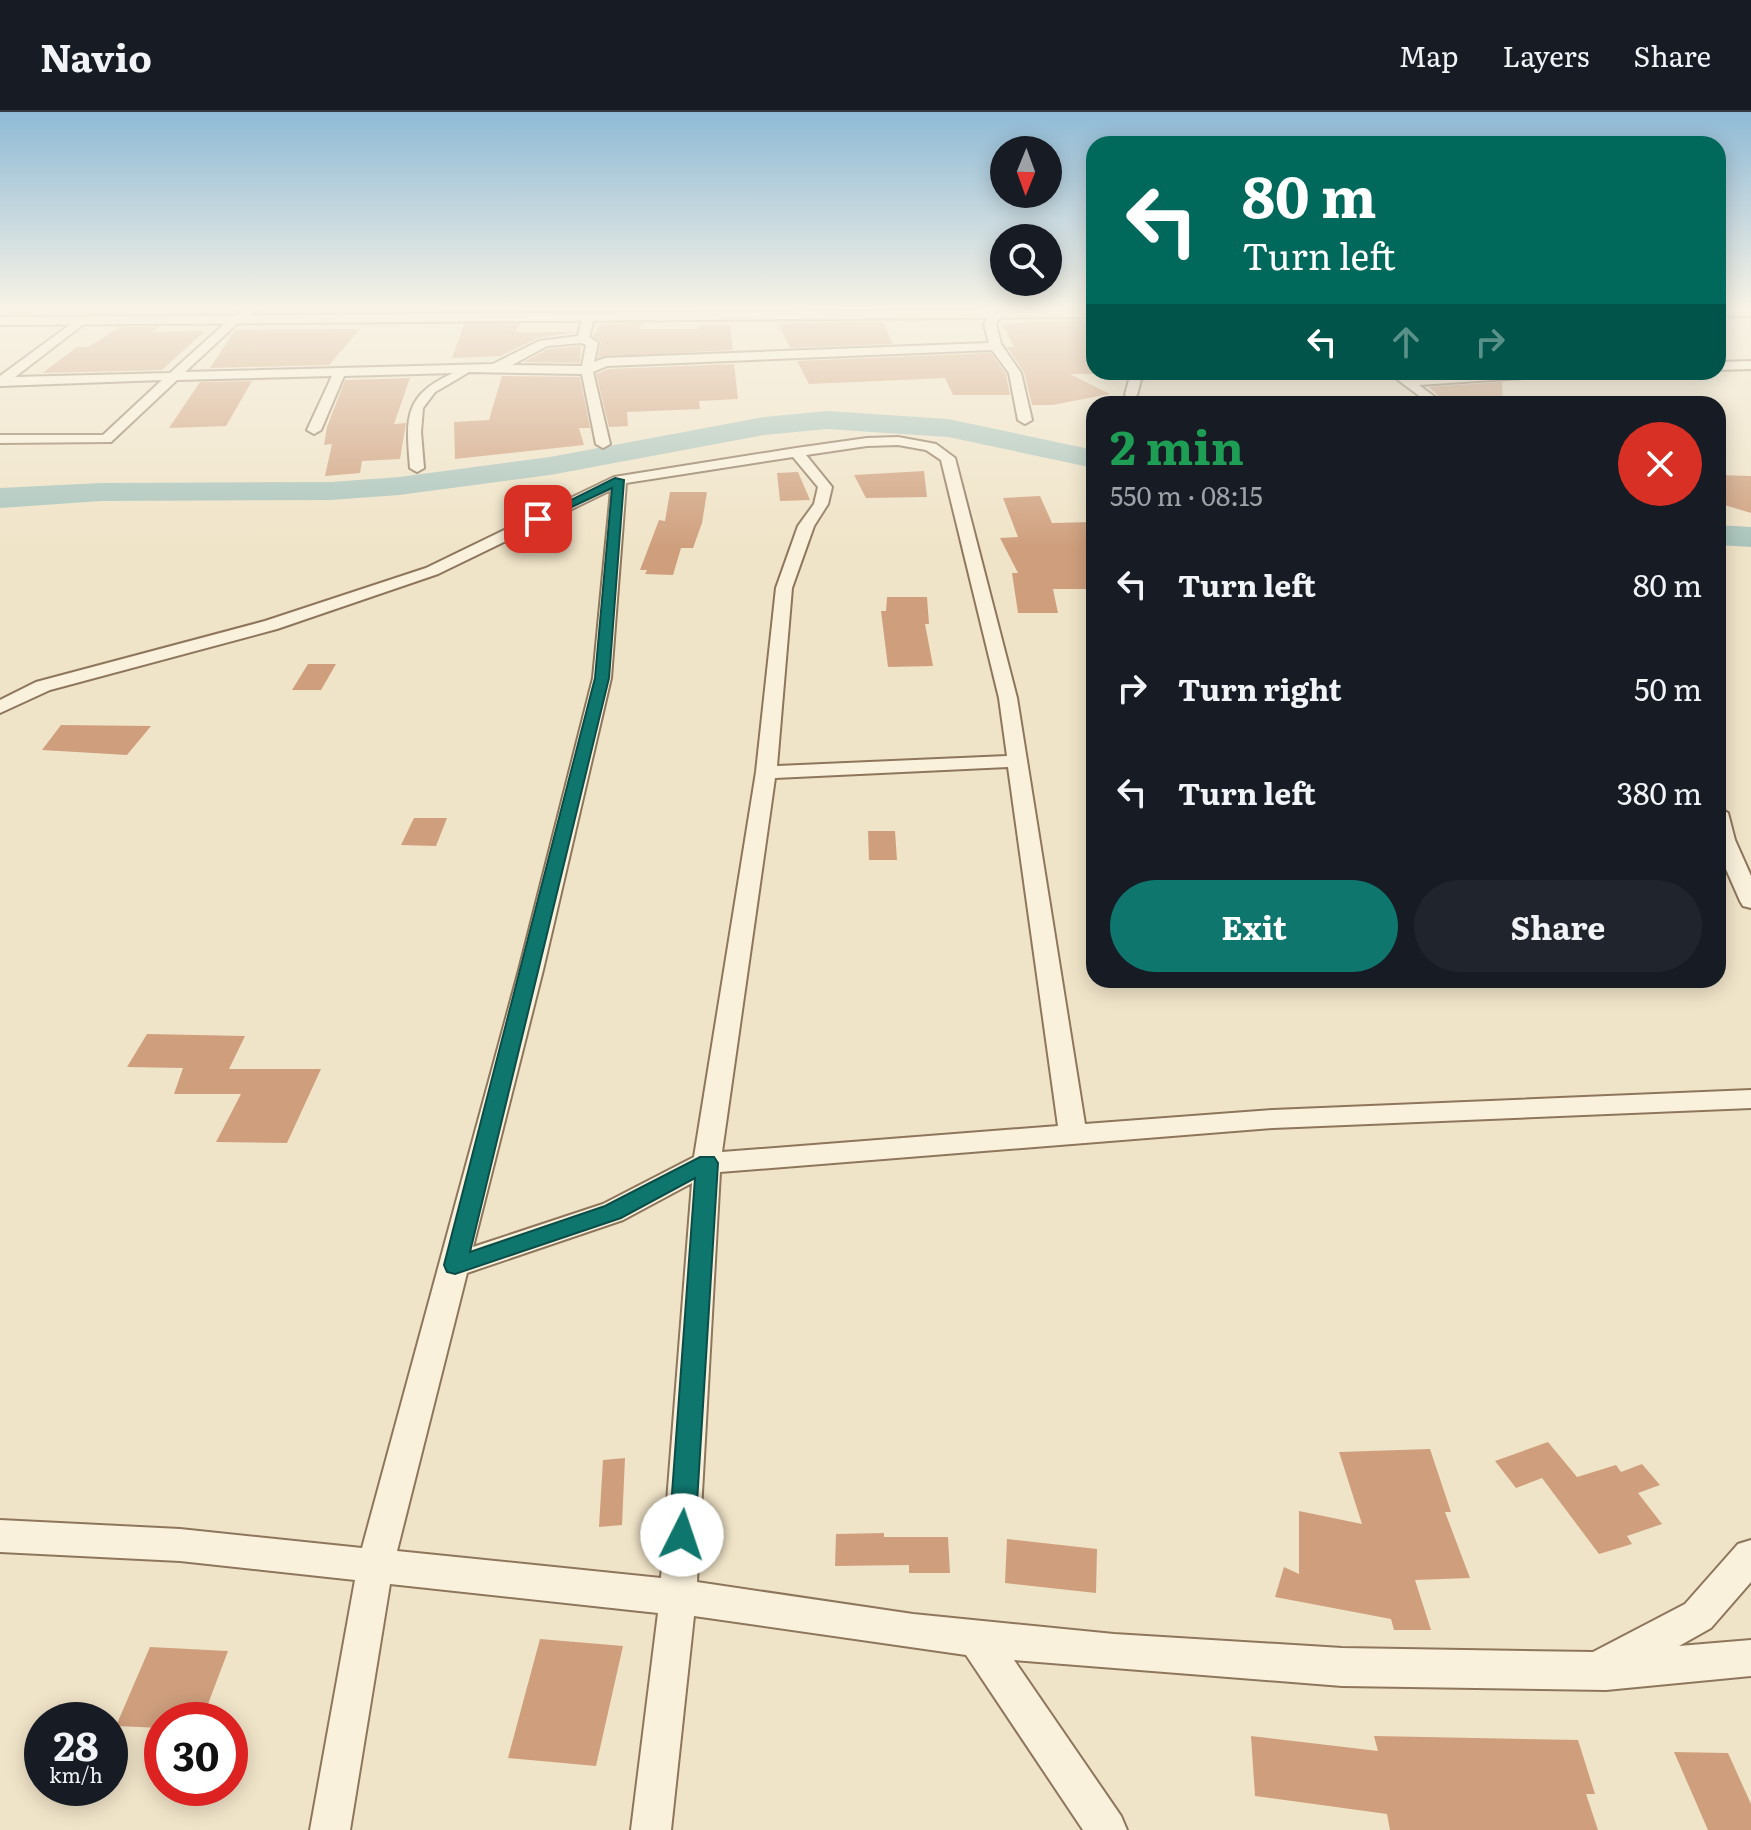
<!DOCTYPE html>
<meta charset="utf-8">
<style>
body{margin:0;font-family:Literata,serif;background:#20242c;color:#f1f3f6;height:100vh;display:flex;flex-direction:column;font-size:30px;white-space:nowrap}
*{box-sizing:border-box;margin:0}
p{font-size:26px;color:#9ea1a6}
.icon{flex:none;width:44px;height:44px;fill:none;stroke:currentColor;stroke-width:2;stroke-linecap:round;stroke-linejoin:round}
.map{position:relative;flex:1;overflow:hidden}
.sheet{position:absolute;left:1086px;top:284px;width:640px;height:592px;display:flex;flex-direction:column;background:#171b24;border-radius:24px;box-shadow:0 4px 20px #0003}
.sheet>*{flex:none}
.banner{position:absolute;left:1086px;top:24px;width:640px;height:244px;border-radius:24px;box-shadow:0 4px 20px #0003;background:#00695c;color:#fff;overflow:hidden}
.needle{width:52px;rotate:181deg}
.tools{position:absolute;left:990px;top:24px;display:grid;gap:16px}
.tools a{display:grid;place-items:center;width:72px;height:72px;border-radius:50%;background:#171b24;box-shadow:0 4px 20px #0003;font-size:40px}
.speed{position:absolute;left:24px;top:1590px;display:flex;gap:16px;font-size:40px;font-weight:700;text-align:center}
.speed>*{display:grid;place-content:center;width:104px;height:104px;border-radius:50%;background:#171b24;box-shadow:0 4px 20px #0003;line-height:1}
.speed small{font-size:20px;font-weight:400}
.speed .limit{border:12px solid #d22;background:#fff;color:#111}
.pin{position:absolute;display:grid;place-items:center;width:68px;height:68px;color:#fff;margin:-34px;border-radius:16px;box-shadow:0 4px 12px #0006}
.me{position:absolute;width:88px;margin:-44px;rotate:4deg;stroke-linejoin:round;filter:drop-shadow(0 0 6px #0008)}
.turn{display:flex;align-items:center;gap:28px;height:168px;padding:0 24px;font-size:36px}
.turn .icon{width:104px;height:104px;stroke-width:2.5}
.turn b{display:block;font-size:56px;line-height:68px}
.lanes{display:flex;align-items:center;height:76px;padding:0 24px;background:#0003;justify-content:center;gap:40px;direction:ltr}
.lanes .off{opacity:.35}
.round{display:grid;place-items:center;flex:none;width:84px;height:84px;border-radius:42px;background:#20242c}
.summary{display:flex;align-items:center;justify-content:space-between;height:136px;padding:0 24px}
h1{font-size:48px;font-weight:700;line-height:60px;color:#1e9e55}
.action{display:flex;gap:16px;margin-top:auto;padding:16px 24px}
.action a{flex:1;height:92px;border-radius:48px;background:#0f766e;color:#fff;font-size:32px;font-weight:700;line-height:92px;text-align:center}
.action a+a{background:#20242c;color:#f1f3f6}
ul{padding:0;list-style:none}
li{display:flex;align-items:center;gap:24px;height:104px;padding:0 24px}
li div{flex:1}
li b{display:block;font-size:30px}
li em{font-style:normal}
header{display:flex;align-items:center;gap:48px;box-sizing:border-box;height:112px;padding:0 40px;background:#171b24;border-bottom:2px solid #363941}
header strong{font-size:38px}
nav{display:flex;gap:44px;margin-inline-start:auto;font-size:28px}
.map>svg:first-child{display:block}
</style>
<header>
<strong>Navio</strong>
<nav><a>Map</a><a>Layers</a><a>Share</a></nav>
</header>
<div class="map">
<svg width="1751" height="1718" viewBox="0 0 1751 1718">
<rect width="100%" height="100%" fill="#f0e4c8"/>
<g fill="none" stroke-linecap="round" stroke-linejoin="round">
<g fill="#a9c4bc" fill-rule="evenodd">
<path d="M827,299L948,307L1094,338V356L948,325L827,317L764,323L550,363L399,383L331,388L101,389L0,396V376L101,371L331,370L399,365L550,345L764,305Z"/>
<path d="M1718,413L1751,415V435L1718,433Z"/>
</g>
</g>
<g fill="#cf9f7d">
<path d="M1094,208V262H1070L1110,282L1052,293H1032L1024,260L1007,235H1014L1002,212Z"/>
<path d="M836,210H883L893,232L790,236L778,212Z"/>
<path d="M642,211L639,217H698L699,213H730L733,238L598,245L601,230L592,224L601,212Z"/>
<path d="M520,212L515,220H576L538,226L501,244L452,246L464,213Z"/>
<path d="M120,215H159L152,220L205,219L162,258L42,261L77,235H88Z"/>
<path d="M360,217L329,253L210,256L235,218Z"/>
<path d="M581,234L580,251L524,250L548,237Z"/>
<path d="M991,241L1006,262L1010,283H953L945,266L809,272L797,249Z"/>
<path d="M734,252L738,287L699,289L700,297L627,300L628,314L609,315L596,262L608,257Z"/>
<path d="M502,264L580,265L590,316H579L584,333L455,347L454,310L489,308Z"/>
<path d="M410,266L394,312L406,311L400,347L362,349L360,361L325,364L332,332L324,333L327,315L345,268Z"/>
<path d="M252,269L226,314L169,316L200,270Z"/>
<path d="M1502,270L1503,292H1447L1429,275Z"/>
<path d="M924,359L927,385L866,386L854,363Z"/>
<path d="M798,360L810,388L780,389L777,361Z"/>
<path d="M1718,363L1751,364V401L1718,391Z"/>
<path d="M670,380H707L702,411L693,436H681L673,463L645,462L647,458H640L659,408L665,409Z"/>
<path d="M1040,384L1052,411L1094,410V477H1053L1058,501H1018L1012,461H1018L1000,426L1018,425L1003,386Z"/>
<path d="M887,485H927L929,512H925L933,554L888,555L881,499H886Z"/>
<path d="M308,552H336L321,578H292Z"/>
<path d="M61,613L151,614L127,643L42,638Z"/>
<path d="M414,706H447L436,734L401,733Z"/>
<path d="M868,719H895L897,748H869Z"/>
<path d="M147,922L245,924L229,957H321L287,1031L216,1030L241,982H174L183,956L127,955Z"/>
<path d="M1548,1330L1577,1365L1616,1353L1621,1360L1642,1352L1660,1373L1638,1381L1662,1412L1627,1424L1632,1432L1599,1442L1542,1366L1516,1376L1495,1349Z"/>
<path d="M1430,1337L1451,1400H1445L1470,1466L1415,1468L1431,1518H1394L1391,1507L1275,1485L1284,1455L1299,1462V1399L1362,1412L1339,1340Z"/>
<path d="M625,1346L622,1413L599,1415L603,1348Z"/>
<path d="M884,1421V1425H948L950,1461H909V1453L835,1454L836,1422Z"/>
<path d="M1007,1427L1097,1437L1096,1481L1005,1471Z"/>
<path d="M540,1527L623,1534L596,1654L508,1646Z"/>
<path d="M150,1535L228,1539L202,1608H162V1616L116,1614Z"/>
<path d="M1251,1624L1378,1639L1374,1624L1578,1628L1595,1682H1586L1598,1718H1390L1387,1702L1255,1684Z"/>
<path d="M1674,1640L1728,1641L1751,1692V1718H1708Z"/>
</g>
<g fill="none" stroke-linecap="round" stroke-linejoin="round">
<g stroke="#8d765c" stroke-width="4">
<g id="minor">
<path d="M247,196H261L240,209L185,260L493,252L539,229L578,224L582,207L588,204L594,207L589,225L598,231L594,250L605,246L989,231L984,212L990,202L986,196H997L1002,202L996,212L1001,232L1021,261L1032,308L1025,312L1018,308L1009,261L992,238L607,254L593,260L610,332L603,336L596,332L582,262L469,260L449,272L435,280L423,296L421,320L424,356L417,360L410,356C406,306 403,284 453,261L344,264L321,318L314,322L307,318L332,264L177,268L111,330L0,331V323H103L162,268L0,274V264L79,206L89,208L15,265L170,261L232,205ZM581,231L586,233L582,254L512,253L547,234Z"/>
<path d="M1751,249V257L1718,258V250Z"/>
<path d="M1131,260H1143L1137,283L1131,287L1125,283Z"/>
<path d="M1499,260H1560L1554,264L1419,273L1444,292H1430L1398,268L1404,264Z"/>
<path d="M898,325L936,332L955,346L1017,586L1085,1012L1273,998L1751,978V996L1273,1016L720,1060L697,1470L913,1502L1114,1522L1342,1536L1593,1540L1685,1492L1738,1432L1751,1428V1470L1711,1516L1679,1534L1751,1528V1564L1606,1578L1342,1574L1014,1548L1121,1704L1127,1718H1083L966,1543L694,1504L671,1718H631L658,1501L390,1472L350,1718H310L355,1468L180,1449L0,1440V1408L180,1417L362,1436L519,858L593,566L611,378L438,462L277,517L50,578L0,601V588L36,570L265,509L426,456L614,365L796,336L867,326ZM898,333L926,338L941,348L999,586L1007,644L777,654L792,476L814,414L828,392L832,375L806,343L867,334ZM793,345L818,375L814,392L798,414L776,476L756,660L694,1045L603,1092L473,1135L543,858L611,566L626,371ZM1008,655L1058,1014L722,1040L775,666ZM692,1071L661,1466L397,1439L467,1161L623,1108Z"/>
<path d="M1718,695L1728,701L1735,728L1751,764V796L1743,794L1740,789L1718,739Z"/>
</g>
</g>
<g stroke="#8d765c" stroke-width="4">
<g id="tertiary">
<rect x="1718" y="196" width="33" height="8"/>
<path d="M1094,197V205L0,213V205Z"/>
</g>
</g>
<use href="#minor" fill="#faf1dc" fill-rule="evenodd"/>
<use href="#tertiary" fill="#faf1dc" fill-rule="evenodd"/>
</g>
<linearGradient id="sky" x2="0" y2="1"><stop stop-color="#8fbad6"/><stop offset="0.45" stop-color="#f8f3e6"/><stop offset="1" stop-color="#f8f3e6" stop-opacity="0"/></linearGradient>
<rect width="1751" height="436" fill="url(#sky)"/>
<path fill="#0f766e" stroke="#0a4d48" stroke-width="2" d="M615,366L624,368L609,566L470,1140L605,1094L700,1045H714L718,1051L695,1423L691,1432L682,1435L672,1432L669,1423L695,1066L621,1106L455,1162L447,1160L444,1153L595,566L612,376L542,409L533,407Z"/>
</svg>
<div class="tools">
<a><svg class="needle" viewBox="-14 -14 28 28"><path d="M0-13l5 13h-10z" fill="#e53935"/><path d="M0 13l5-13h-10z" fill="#9ea1a6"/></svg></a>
<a><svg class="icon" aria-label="search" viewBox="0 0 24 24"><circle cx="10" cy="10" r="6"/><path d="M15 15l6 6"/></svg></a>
</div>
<div class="speed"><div>28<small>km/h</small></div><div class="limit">30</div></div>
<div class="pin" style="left:538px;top:407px;background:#d93025"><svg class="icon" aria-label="arrive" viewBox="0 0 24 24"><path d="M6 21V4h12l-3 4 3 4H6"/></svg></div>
<svg class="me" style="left:682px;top:1423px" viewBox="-20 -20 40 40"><circle r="19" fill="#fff"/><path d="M0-13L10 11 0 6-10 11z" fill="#0f766e"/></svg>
<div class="banner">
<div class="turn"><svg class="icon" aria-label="left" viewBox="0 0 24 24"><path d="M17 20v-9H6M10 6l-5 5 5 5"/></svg><div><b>80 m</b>Turn left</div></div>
<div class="lanes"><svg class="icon" aria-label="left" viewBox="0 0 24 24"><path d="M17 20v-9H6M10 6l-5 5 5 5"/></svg><svg class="icon off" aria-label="ahead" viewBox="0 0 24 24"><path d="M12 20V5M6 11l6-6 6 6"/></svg><svg class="icon off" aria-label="right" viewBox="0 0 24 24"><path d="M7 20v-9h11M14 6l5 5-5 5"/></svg></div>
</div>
<section class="sheet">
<div class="summary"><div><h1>2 min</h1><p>550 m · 08:15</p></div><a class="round" style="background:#d93025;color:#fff"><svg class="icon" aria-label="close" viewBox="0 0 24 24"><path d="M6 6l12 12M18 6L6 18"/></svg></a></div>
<ul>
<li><svg class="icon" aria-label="left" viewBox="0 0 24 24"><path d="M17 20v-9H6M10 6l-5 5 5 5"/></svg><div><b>Turn left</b></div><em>80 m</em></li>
<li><svg class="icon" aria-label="right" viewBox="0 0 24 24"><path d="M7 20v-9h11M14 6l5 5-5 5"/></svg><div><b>Turn right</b></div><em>50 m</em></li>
<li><svg class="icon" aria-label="left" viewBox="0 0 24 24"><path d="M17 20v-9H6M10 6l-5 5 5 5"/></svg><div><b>Turn left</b></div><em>380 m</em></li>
</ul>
<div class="action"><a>Exit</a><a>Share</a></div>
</section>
</div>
